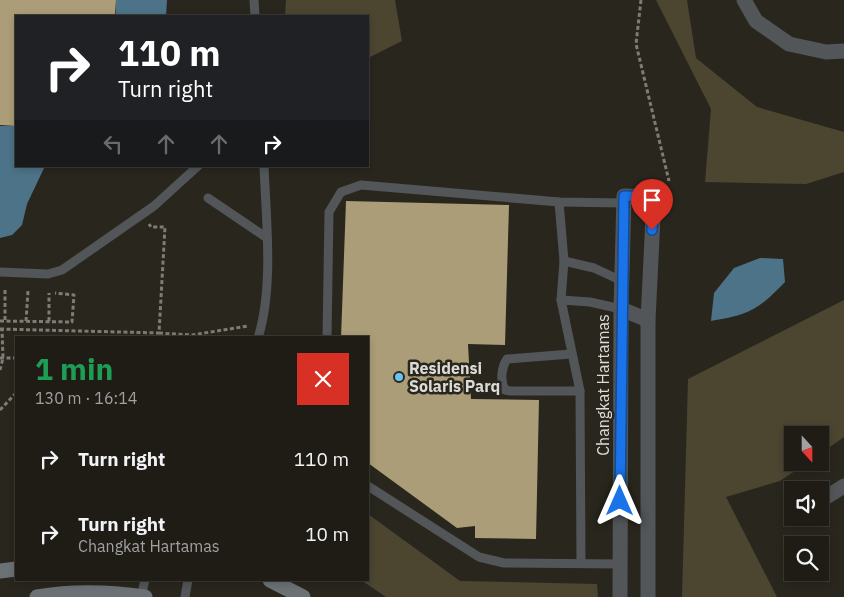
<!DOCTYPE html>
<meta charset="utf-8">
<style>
body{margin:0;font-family:"IBM Plex Sans",sans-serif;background:#2c2923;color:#f1f3f6;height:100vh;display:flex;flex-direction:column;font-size:19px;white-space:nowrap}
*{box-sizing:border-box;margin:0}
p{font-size:16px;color:#a1a1a1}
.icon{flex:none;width:28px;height:28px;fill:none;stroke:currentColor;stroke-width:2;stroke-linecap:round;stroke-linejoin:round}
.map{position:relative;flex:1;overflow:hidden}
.side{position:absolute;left:15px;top:336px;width:354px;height:245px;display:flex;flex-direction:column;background:#1f1c16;border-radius:0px;box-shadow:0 2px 8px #0003,0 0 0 1px #3c3a35}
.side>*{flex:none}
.top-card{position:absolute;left:15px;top:15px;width:354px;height:152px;border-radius:0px;box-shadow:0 2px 8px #0003,0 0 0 1px #3c3a35;background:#202124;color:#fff;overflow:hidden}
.needle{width:32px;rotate:159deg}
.tools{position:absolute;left:784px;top:426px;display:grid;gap:10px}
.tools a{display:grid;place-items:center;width:45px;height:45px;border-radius:0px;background:#1f1c16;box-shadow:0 2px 8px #0003,0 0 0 1px #3c3a35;font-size:25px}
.pin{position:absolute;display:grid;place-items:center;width:42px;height:42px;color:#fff;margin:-51px -21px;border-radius:50% 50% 50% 0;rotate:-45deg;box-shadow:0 0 5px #0007}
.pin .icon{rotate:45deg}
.me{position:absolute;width:55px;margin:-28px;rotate:0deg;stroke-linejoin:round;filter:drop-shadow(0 0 4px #0008)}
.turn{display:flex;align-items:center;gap:18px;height:105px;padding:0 20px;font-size:22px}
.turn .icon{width:65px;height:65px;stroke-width:2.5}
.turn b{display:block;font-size:35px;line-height:42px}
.lanes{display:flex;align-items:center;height:48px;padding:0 20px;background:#0003;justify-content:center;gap:25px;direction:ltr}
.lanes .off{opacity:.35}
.round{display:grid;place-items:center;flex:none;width:52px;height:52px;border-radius:0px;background:#2c2923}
.headline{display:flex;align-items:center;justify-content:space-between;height:85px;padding:0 20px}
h1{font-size:30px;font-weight:700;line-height:38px;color:#1e9e55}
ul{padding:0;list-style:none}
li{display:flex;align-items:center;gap:15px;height:75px;padding:0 20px}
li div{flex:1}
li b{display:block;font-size:19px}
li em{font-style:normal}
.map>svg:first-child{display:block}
</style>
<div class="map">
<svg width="844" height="597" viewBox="0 0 844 597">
<rect width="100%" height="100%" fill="#29261e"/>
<g fill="#4c4530">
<path d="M286,0H395L402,41L368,58V16H285Z"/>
<path d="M656,0H687L696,58L757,107L844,132V172L806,184L705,182L711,109Z"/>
<path d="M844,300V437L820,454V435H792V462L807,463L780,481L726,497L777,597H682L688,379Z"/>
<path d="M368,514L460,581L597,584L598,597H386L361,580H368Z"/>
</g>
<g fill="#4c7388">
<path d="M116,0H167L166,16H116Z"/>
<path d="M0,126H16V166H45L27,204L22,225L12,235L0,238Z"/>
<path d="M760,258L783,259L785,282C758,310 749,315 711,321L714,293L734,268Z"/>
</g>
<g fill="#ab9d77">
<path d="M0,0H116L115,16H16V126L0,125Z"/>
<path d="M346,201L509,205L505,345L468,344L471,399L539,400L536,539L475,538V526L457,528L368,463V338H341Z"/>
</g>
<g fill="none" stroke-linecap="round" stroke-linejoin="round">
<g stroke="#7e7c75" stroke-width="3" stroke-dasharray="4 2.5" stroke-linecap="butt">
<path d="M641,0L636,44L669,181"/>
<path d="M5,290V321"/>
<path d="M0,321L72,322L74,295L55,293"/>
<path d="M26,321L28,291"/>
<path d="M49,321V293"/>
<path d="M0,329L159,333L165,227H151L149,224"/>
<path d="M159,333L192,335L248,326"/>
<path d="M0,358H16"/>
<path d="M0,370L3,358L2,329"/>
<path d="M0,410L16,393"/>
</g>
<g stroke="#525659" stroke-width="9">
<path d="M254,0L255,16"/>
<path d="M208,198L267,238"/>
<path d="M559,202L564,261L561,300L580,391L581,563"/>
<path d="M564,261L594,268L622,281"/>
<path d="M0,272L48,274L62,270L154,206L198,166"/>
<path d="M561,300L590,302L621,309"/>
<path d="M258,338C274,287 266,219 264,166"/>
<path d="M327,338L329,212L341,192L361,185L559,202L624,203"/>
<path d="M571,354L507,359C501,368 500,381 505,390L511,391H580"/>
<path d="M368,486L479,557L504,563L620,564"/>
<path d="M141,597L145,580"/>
<path d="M185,597L188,580"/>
</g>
<g stroke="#525659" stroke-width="15">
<path d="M744,0L756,21L789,44L826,52L844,51"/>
<path d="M621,309L648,320"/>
<path d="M820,501L844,486"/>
<path d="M620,597L621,309L624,196L654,197L648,320V597"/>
</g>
<g stroke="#6b7175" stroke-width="15">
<path d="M0,571L16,569"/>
<path d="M270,580L303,597"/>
<path d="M37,597C72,591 110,592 145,597"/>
</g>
</g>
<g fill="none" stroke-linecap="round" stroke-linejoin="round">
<g stroke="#114b97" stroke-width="12">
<path id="route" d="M620,501L624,196L654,197L652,230"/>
</g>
<use href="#route" stroke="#1a73e8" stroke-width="9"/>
</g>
<circle fill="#69c3f1" stroke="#29261e" stroke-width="2" cx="399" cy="377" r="5"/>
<g text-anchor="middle" stroke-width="5" stroke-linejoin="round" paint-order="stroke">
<g font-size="16" font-weight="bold" fill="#dcdbd6" stroke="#29261e" text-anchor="start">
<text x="409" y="374">Residensi<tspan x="409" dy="18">Solaris Parq</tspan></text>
</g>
<g font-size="16" fill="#dcdbd6" stroke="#29261e">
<text transform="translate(603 385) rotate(-90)" y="6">Changkat Hartamas</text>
</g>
</g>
</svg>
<div class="tools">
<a><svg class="needle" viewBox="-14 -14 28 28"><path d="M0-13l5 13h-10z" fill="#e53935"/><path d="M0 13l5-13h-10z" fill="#a1a1a1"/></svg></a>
<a><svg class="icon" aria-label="sound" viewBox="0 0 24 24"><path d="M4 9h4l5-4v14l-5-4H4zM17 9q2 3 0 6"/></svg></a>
<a><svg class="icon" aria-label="search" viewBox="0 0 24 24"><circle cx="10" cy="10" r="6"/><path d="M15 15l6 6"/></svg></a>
</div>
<div class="pin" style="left:652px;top:230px;background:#d93025"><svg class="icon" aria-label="arrive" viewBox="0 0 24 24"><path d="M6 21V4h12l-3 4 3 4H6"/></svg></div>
<svg class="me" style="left:620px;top:501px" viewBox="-20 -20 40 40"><path d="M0-17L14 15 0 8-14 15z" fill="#1a73e8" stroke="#fff" stroke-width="4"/></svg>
<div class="top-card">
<div class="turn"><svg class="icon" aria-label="right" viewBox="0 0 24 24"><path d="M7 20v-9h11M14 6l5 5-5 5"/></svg><div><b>110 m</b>Turn right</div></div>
<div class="lanes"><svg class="icon off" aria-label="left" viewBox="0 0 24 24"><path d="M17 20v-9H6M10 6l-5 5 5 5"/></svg><svg class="icon off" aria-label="ahead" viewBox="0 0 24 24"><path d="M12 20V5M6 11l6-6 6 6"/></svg><svg class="icon off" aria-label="ahead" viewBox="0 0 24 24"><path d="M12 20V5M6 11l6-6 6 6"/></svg><svg class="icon" aria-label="right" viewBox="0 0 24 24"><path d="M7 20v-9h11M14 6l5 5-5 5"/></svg></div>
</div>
<section class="side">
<div class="headline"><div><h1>1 min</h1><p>130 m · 16:14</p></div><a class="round" style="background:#d93025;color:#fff"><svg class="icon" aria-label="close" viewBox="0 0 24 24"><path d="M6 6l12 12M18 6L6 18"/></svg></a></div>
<ul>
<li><svg class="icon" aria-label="right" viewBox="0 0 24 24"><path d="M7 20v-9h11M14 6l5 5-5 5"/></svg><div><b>Turn right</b></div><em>110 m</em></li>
<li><svg class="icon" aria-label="right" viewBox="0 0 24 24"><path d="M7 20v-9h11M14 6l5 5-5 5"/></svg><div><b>Turn right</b><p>Changkat Hartamas</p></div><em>10 m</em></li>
</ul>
</section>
</div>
